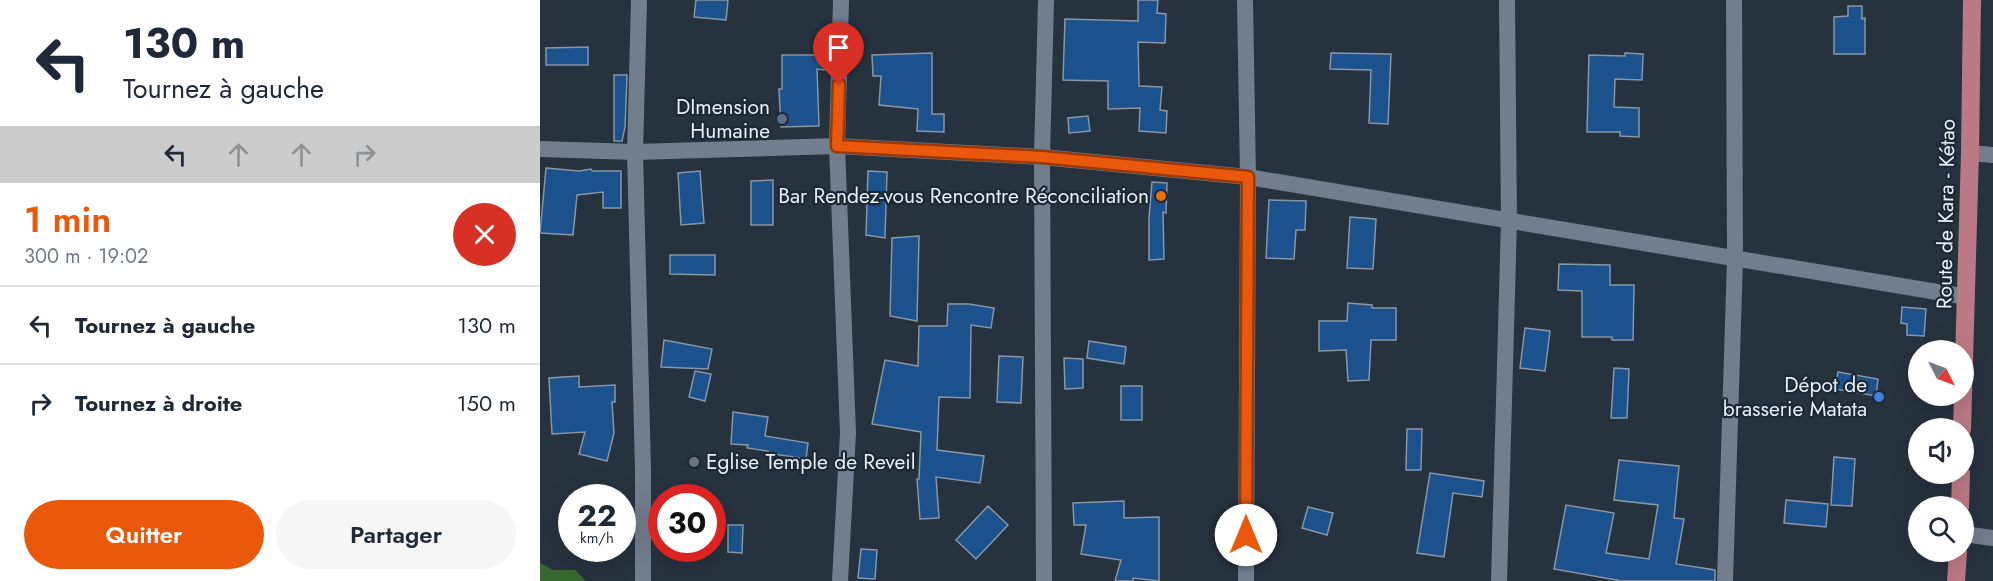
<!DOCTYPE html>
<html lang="fr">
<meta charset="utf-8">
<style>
body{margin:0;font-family:Jost,sans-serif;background:#f6f6f7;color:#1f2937;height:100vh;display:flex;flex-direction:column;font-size:22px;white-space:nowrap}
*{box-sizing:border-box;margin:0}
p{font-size:20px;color:#747a83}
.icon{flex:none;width:33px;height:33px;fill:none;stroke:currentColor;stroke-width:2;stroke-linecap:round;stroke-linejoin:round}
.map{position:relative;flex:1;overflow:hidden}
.side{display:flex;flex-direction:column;background:#fff;width:540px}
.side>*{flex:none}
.guide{background:#fff;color:#1f2937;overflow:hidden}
.needle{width:39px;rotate:132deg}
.fabs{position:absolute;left:1368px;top:340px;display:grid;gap:12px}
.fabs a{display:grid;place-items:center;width:66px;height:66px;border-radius:50%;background:#fff;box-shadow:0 6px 24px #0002;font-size:30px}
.speed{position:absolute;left:18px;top:484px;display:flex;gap:12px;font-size:30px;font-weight:700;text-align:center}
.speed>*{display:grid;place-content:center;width:78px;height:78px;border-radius:50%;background:#fff;box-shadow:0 6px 24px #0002;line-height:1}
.speed small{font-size:15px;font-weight:400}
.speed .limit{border:9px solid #d22;background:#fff;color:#111}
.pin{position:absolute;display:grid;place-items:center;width:51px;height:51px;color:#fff;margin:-62px -26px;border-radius:50% 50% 50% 0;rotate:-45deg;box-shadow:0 0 6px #0007}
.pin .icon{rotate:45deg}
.me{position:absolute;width:66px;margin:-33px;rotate:0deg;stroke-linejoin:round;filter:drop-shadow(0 0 4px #0008)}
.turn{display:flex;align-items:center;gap:21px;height:126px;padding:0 24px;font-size:27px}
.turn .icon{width:78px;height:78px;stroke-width:2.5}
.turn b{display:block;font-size:42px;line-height:51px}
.lanes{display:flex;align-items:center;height:57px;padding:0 24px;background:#0003;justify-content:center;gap:30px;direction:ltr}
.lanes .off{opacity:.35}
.round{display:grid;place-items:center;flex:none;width:63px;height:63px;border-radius:32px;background:#f6f6f7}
.head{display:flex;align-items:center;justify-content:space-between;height:102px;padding:0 24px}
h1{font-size:36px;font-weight:600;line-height:45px;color:#ea580c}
.action{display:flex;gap:12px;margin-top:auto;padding:12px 24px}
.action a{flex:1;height:69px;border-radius:36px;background:#ea580c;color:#fff;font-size:24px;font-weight:600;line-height:69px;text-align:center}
.action a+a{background:#f6f6f7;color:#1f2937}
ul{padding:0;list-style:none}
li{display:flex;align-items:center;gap:18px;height:78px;padding:0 24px;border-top:2px solid #e0e1e3}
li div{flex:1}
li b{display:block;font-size:22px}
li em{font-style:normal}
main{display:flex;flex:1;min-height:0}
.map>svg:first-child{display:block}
</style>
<main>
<section class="side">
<div class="guide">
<div class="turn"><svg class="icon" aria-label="left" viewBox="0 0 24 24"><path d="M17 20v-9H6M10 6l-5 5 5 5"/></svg><div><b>130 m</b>Tournez à gauche</div></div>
<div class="lanes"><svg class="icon" aria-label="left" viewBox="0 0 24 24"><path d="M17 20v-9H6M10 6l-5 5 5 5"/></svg><svg class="icon off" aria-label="ahead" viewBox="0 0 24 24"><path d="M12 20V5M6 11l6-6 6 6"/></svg><svg class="icon off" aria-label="ahead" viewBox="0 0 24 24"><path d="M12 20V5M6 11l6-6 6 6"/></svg><svg class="icon off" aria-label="right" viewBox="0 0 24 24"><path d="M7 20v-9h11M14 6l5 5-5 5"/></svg></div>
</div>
<div class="head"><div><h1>1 min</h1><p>300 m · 19:02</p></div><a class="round" style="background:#d93025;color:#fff"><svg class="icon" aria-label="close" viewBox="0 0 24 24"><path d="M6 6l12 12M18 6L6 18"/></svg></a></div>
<ul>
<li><svg class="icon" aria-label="left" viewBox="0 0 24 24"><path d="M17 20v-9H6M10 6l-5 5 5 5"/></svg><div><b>Tournez à gauche</b></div><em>130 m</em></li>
<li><svg class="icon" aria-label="right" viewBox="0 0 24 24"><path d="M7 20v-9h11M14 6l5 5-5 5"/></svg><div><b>Tournez à droite</b></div><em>150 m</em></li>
</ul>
<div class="action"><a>Quitter</a><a>Partager</a></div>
</section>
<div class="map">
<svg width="1453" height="581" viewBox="0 0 1453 581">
<rect width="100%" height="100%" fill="#27323f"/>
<path fill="#376830" d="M0,563L13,570H35L46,581H0Z"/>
<g fill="#1b518d" stroke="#8895a5" stroke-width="1.5">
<path d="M156,0H188L186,20L154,17Z"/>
<path d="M598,0H618L617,13L626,14L625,43L598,42L599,86L622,87L620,110L627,111L626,133L599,131L600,108L568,109V81L523,80L525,19L598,21Z"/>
<path d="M1308,6H1322V19L1325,18V54H1294V17L1308,16Z"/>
<path d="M48,47V65H6V48Z"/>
<path d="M392,53V114H404V132L377,131L378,109L339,105L341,76H333L332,55Z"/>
<path d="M791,53L851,54L848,124L829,123L831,70L790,69Z"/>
<path d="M1085,53L1103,54L1102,80L1075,79L1074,107L1099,108V137L1080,136V132H1047L1049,55L1085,56Z"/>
<path d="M242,55H285L284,70L277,69L279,126L241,127L239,89H242Z"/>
<path d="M74,75H87L85,127L82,141H74Z"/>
<path d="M548,116L550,131L529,133L528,118Z"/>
<path d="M6,168L39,171L51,169L52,171H81V208H63V192L37,195L33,235L0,233Z"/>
<path d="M160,171L164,223L141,225L138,173Z"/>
<path d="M328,171L347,172L345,238L326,235Z"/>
<path d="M233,180V225H211V181Z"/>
<path d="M612,182L627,183L626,213L623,212L624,259L609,260V218Z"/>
<path d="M729,200L766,201L765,230H756L754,259L726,258Z"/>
<path d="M810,217L836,219L833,269L807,268Z"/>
<path d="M379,236L377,321L350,316L352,238Z"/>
<path d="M130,255H175V275L130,274Z"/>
<path d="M1019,264L1070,265V285H1094L1093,340H1072V337H1042V291L1018,290Z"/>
<path d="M808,303L832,305V308H856V340H831L829,380L808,381L806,350L779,351V321H807Z"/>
<path d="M408,304H429L454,308L451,328L431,325L430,398L399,397L397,450L444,456L440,483L396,477L399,518L380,519L377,479H379L381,432L332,424L345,360L378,366L379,326H407Z"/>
<path d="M1362,307L1386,309L1384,336L1367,335V324L1361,323Z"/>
<path d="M985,328L1010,331L1005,371L980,368Z"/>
<path d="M124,340L172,349L168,369L121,367Z"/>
<path d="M549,341L586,347L584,364L547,358Z"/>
<path d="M459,356L483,357L481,403L457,402Z"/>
<path d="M524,358L543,359V388L525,389Z"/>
<path d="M1074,368L1089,369L1087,418H1071Z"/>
<path d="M155,371L171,374L165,401L149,397Z"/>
<path d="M1298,372L1338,379L1336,396L1295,389Z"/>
<path d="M39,376V387L75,385V402H72L74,433L67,461L39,454L45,432L12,434L9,378Z"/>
<rect x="581" y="386" width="21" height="34"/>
<path d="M193,412L228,417L225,436L268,443L266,459L228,453V451L207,448L208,445L191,444Z"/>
<path d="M867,429H882L881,470H866Z"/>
<path d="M1294,457L1315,459L1312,506L1291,505Z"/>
<path d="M1079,460L1139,466L1134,518L1144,519L1136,564L1175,570V581H1082L1014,569L1026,505L1074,513L1066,553L1109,559L1118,505L1074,500Z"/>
<path d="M890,473L944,481L942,497L913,493L904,557L877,553Z"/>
<path d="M1246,500L1288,504L1286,527L1244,523Z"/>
<path d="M584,501V518L619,517V581L593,578V581H575L581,560L541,554L546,525H534L533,503Z"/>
<path d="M448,506L468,525L436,559L416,540Z"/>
<path d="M768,507L793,513L787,535L762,528Z"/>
<path d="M188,525H203L202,553L188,552Z"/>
<path d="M321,549L337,550L335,579L318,578Z"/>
</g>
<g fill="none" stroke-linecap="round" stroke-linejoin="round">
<g stroke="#727e8e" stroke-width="16">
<path d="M99,0L95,152L103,469V581"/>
<path d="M705,0L708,177L706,581"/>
<path d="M0,149L95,152L297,146L502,157L708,177L1427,297"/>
<path d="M1430,153L1453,155"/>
<path d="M1424,534L1453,538"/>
<path d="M300,581L308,433L297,146L301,0"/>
<path d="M504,581L502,157L506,0"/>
<path d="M959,581L969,221L967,0"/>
<path d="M1185,581L1195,259L1194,0"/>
</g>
<g stroke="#bb7984" stroke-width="18">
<path d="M1422,429L1430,153L1432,0"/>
<path d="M1420,507L1421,474"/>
<path d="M1416,581L1418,552"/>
</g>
</g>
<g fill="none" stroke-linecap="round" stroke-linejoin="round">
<g stroke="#983908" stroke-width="15">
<path id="route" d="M299,84L297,146L502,157L708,177L706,535"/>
</g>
<use href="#route" stroke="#ea580c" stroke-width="10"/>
</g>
<circle fill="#5c6f8a" stroke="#1e2835" stroke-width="2" cx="242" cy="119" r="6"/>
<circle fill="#e8710a" stroke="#1e2835" stroke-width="2" cx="621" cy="196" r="6"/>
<circle fill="#3f7fe0" stroke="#1e2835" stroke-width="2" cx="1339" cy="397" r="6"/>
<circle fill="#6b7280" stroke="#1e2835" stroke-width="2" cx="154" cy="462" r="6"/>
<g text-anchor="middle" stroke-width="4.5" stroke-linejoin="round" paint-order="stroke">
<g font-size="21" fill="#e6eef6" stroke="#1e2835" text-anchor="end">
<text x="230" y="114">DImension<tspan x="230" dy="24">Humaine</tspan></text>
<text x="609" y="203">Bar Rendez-vous Rencontre Réconciliation</text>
<text x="1327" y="392">Dépot de<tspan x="1327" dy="24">brasserie Matata</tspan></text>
<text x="166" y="469" text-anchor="start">Eglise Temple de Reveil</text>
</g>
<g font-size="21" fill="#e6eef6" stroke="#1e2835">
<text transform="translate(1406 214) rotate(-89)" y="7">Route de Kara - Kétao</text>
</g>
</g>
</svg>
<div class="fabs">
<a><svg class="needle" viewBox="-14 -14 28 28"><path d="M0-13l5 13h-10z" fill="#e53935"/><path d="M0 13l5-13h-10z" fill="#747a83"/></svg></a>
<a><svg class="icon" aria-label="sound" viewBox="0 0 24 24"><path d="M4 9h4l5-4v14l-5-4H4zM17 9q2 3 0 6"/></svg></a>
<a><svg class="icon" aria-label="search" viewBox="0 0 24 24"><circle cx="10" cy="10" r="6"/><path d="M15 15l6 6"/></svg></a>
</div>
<div class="speed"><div>22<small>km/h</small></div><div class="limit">30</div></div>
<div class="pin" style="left:299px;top:84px;background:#d93025"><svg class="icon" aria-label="arrive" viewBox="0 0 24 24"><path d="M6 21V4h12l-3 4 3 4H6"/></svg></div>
<svg class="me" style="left:706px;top:535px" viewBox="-20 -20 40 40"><circle r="19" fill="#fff"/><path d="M0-13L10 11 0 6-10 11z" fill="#ea580c"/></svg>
</div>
</main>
